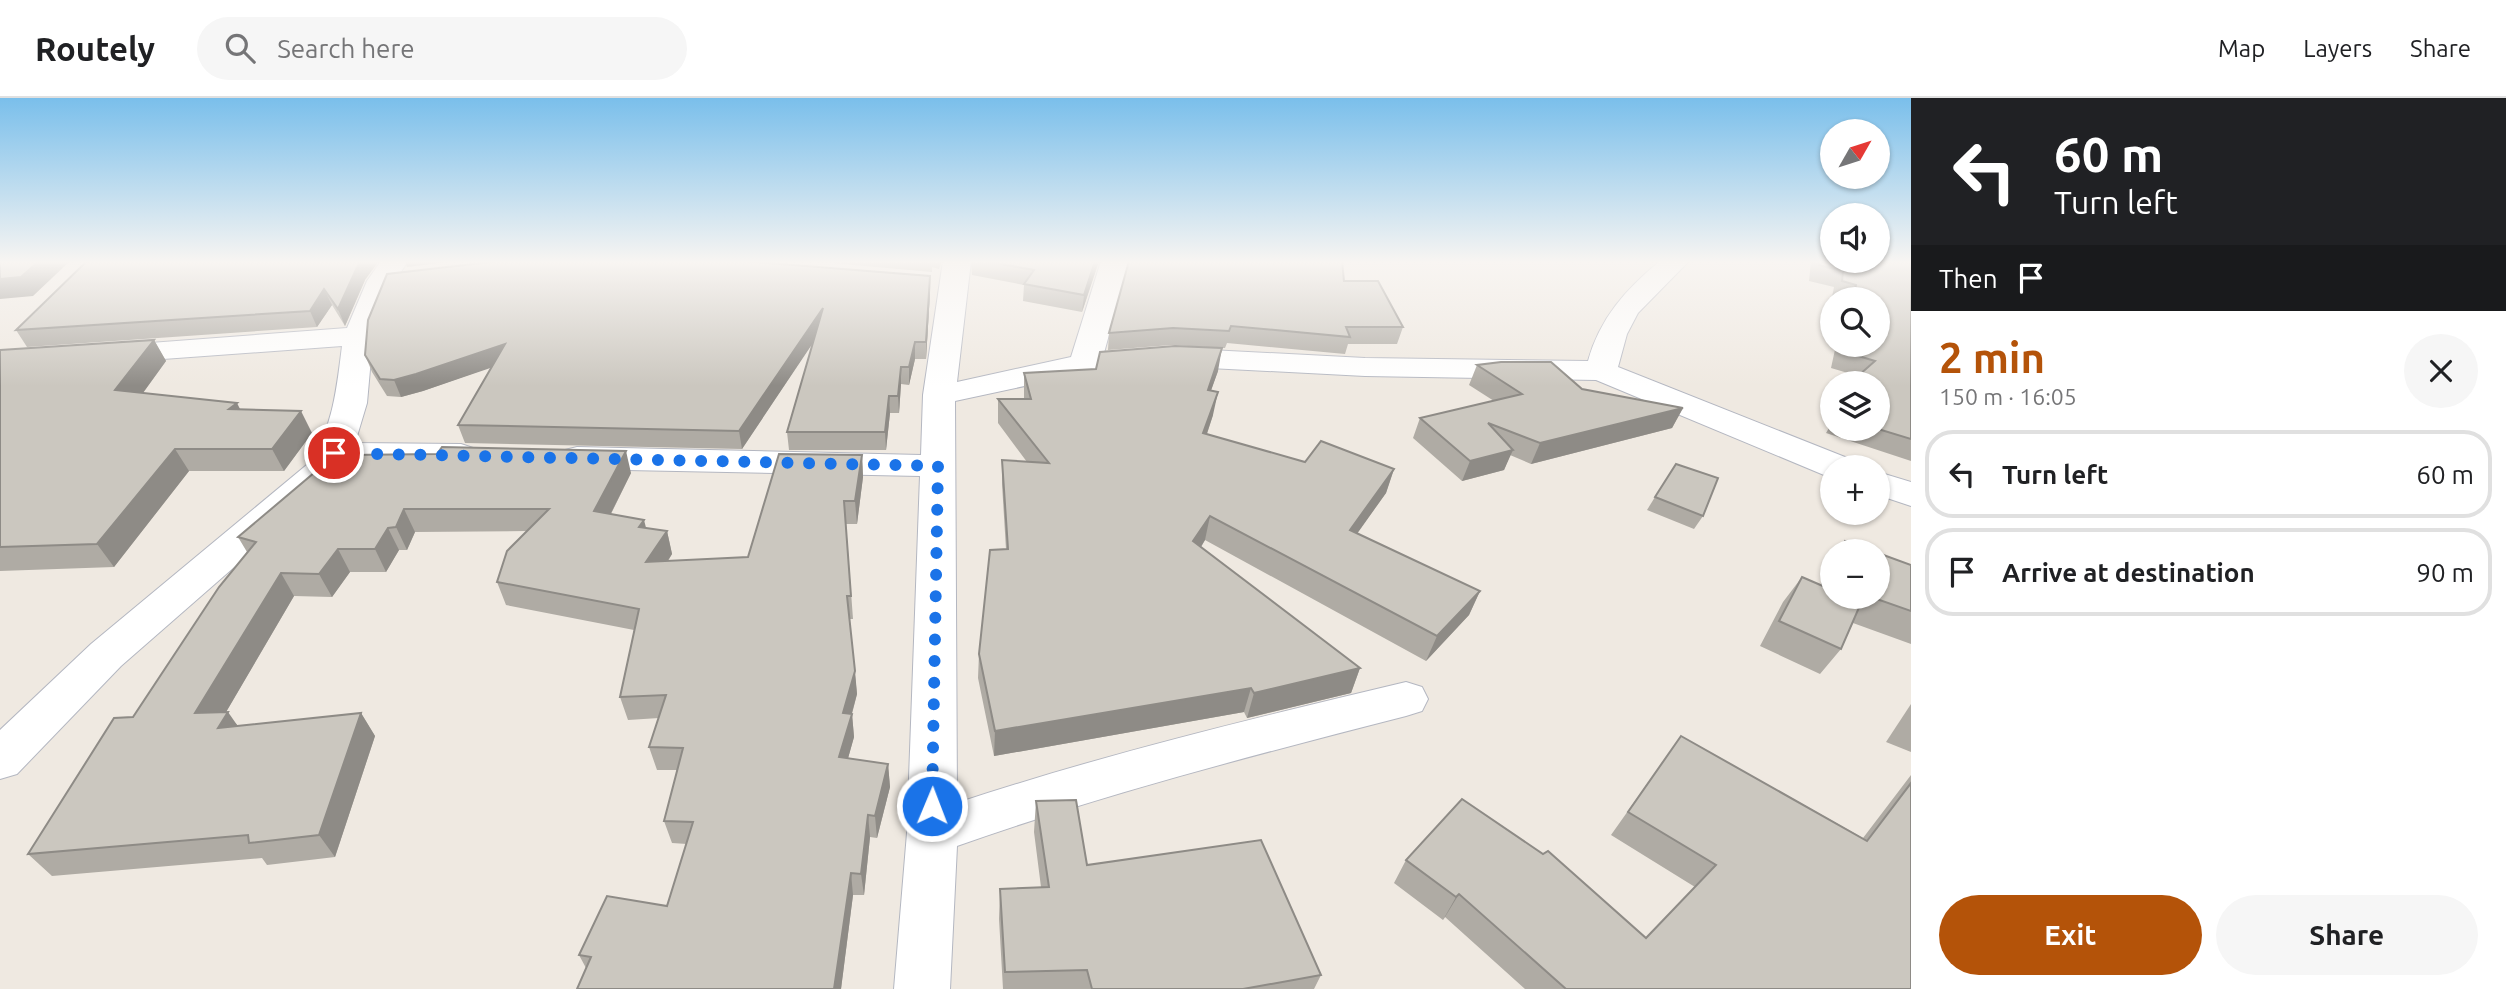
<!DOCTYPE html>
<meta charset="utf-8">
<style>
body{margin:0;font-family:Ubuntu,sans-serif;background:#f6f6f6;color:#202124;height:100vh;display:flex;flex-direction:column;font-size:26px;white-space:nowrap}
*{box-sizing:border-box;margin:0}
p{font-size:23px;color:#757577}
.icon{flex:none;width:38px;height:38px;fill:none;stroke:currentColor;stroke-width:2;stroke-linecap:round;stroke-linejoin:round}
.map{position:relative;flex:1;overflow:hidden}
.panel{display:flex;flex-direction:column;background:#fff;width:595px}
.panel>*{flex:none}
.guide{background:#202124;color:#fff;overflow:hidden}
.needle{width:46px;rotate:51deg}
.fabs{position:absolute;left:1820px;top:21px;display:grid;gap:14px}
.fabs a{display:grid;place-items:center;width:70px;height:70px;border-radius:50%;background:#fff;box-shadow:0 2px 5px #0004;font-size:35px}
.pin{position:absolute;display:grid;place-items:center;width:60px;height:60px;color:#fff;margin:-30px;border:4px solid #fff;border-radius:50%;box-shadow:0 2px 7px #0007}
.me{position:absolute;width:77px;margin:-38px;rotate:1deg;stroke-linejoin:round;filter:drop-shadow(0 0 5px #0008)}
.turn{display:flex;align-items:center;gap:24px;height:147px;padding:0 28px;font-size:32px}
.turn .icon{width:91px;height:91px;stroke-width:2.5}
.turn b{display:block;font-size:49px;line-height:60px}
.then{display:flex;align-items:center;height:66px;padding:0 28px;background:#0003;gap:14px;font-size:26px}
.round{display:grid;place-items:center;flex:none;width:74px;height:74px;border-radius:37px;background:#f6f6f6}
.head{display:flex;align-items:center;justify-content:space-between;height:119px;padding:0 28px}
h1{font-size:42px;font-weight:600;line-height:52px;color:#b45309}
.cta{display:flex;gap:14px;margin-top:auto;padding:14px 28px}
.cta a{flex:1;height:80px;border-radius:42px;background:#b45309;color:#fff;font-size:28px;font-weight:600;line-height:80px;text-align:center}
.cta a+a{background:#f6f6f6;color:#202124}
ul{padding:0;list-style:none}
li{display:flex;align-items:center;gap:21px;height:88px;margin:0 14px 10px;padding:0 14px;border:4px solid #e0e0e0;border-radius:28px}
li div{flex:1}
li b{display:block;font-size:26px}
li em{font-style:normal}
header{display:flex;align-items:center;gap:42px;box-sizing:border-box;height:98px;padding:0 35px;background:#fff;border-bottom:2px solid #e0e0e0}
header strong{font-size:33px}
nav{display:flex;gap:38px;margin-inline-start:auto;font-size:24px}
.search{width:490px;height:63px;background:#f6f6f6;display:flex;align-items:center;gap:18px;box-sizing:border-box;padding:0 24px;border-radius:38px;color:#757577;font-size:26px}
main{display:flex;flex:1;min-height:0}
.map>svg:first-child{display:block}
</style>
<header>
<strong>Routely</strong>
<div class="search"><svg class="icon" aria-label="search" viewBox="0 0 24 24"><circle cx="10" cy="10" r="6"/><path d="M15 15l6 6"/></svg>Search here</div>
<nav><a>Map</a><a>Layers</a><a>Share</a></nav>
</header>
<main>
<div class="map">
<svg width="1911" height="891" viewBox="0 0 1911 891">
<rect width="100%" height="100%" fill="#efe9e1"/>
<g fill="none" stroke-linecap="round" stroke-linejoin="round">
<g stroke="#b4b7c1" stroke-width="2">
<g id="minor">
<path d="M381,163H408L395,183L373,238L367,305L355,345L461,346L473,350L478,357L473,364L461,368L344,366L335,381L121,568L17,676L0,681V632L91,546L309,365C333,331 337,288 342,248L108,265L97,263L93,256L97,249L347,230L367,183Z"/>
<path d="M943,163H971L957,284L1071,259L1101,163H1129L1104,255L1171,250L1365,260L1588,263C1600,220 1626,191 1660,163H1689L1638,215L1627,236L1618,269L1850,361L1855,369H1832V379L1824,377L1596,282L1365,278L1171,268L1085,275L955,303L957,705C1105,656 1255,620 1406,584L1422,589L1428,601L1422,613L1406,618C1254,657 1104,696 957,748L950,891H894L907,735L920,378L577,371L565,368L559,360L565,352L577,349L921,357L923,297Z"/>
<path d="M1878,374L1911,384V408L1878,397Z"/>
</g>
</g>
<use href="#minor" fill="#fff" fill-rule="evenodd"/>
</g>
<g fill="#afaba4">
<path d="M809,163H942L939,171L932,169V174Z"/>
<path d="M971,163H1099L1082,214L1023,203L1024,187L972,177Z"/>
<path d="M1811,163H1911V363L1826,335L1832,325V331H1878L1858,278L1831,270L1836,247H1878V201H1839L1832,199L1834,189L1809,183Z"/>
<path d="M930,178V195L926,261H915L909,287L901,286L899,315H890L886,352H789L787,334L813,244L742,351L465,345L458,327L491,269L423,293L401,299L387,298L372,274L365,257Z"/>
<path d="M365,182L345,228L332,207L317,229L27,249L16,232Z"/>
<path d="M1344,183L1403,229L1397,246H1348L1345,256L1227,245L1225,250L1171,247L1108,252L1109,235Z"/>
<path d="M154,242L166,263L143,295L240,312L312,335L284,373H189L114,469L0,473V252Z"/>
<path d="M1477,267L1582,291L1683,310L1672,330L1531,366L1510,357L1504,372L1462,383L1413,340L1420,320L1494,303L1469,287Z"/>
<path d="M1218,273L1211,292L1213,317L1207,336L1305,364L1394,371L1386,395L1357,435L1480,493L1469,517L1426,563L1205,442L1201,449L1360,570L1351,595L1247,620L1244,614L994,658L978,580L979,556L1006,451L1002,386V362L1027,364L998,325V301H1024V275Z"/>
<path d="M1832,304V318L1825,315Z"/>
<path d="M862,357L863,379L857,426H846L853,521H849L857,596L852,616L854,639L848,660L888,666L890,689L877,740L870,739L864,797H853L841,891H577L586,870L579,857L667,808L687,746L672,745L664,723L677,672H657L649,649L659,620L628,622L620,599L634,532L506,507L497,484L527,433L415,434L407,452H399L386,474H350L332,499L294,498L226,614L238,628L361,615L375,638L335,759L267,767L262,760L52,778L28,756L133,619L247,454L238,439L327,364L631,375L611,416L646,430L667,433L672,456L668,463L748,459Z"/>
<path d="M1655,399L1703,418L1694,431L1647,412Z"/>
<path d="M1845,443L1873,453H1837Z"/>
<path d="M1832,460V499H1878L1911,467V546L1853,525L1841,551L1820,576L1760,548L1783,504L1802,479L1821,487L1826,468Z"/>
<path d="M1911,606V654L1886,644Z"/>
<path d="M1681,638L1863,740L1911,677V891H1525L1445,819L1443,822L1394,785L1406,762L1646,840L1695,789L1611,737Z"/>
<path d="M1036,703L1087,767L1321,877L1314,891H1003L999,821L1000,791L1041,789L1034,734Z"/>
</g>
<g fill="#8e8b86">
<path d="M39,163H70L33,198L0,201V181Z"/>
<path d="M360,163H379L365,182L345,228L338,211Z"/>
<path d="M405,163H457L407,169Z"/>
<path d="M1095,163H1099L1082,214L1084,197Z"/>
<path d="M930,178V195L926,261V244Z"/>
<path d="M324,191L332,207L317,229L310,213Z"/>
<path d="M823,210L825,227L742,351L739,333Z"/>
<path d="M154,242L166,263L129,314L115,292Z"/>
<path d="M915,244V261L909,287V269Z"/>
<path d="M505,246L511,263L423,293L401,299L394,282Z"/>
<path d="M1222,250L1218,273L1203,315L1208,292Z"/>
<path d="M901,269V286L899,315L898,298Z"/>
<path d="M1218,294L1213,317L1199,359L1203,335Z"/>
<path d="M889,298L890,315L886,352L885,334Z"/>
<path d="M237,305L248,327L229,311Z"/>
<path d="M1683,310L1672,330L1531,366L1540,345Z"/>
<path d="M301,313L312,335L284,373L272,351Z"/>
<path d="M175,351L189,373L114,469L97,446Z"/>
<path d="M1513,352L1504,372L1462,383L1470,363Z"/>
<path d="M626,353L631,375L601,435L594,413Z"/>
<path d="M862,357L863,379L857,426L855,403Z"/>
<path d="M1394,371L1386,395L1342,457L1350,432Z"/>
<path d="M404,411L415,434L407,452L396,429Z"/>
<path d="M1210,418L1205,442L1189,468L1193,443Z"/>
<path d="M644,422L650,445L639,429Z"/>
<path d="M388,430L399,452L386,474L375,451Z"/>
<path d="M667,433L672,456L652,487L646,464Z"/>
<path d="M338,451L350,474L332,499L319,476Z"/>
<path d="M281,475L294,498L212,638L195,615Z"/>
<path d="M1480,493L1469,517L1426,563L1437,538Z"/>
<path d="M1360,570L1351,595L1247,620L1254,595Z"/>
<path d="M855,573L857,596L850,622L852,616L854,639L842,682L839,659L843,615Z"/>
<path d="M1251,590L1244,614L994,658L995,633Z"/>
<path d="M228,614L244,637L218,630Z"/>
<path d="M361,615L375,638L335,759L319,737Z"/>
<path d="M888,666L890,689L877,740L875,718Z"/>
<path d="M868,717L870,739L864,797L861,776Z"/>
<path d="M851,775L853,797L841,891H834Z"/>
<path d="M1459,796L1445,819L1443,822L1456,799Z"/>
</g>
<g fill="#cbc7bf" stroke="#8e8b86" stroke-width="2">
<path d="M0,163H39L21,179L0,181Z"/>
<path d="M87,163H360L338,211L324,191L310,213L16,232Z"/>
<path d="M499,163H744L930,178L926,244H915L909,269H901L898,298H889L885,334H787L823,210L739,333L458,327L505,246L416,276L394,282L380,281L365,257L368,222L387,176Z"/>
<path d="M984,163H1095L1084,197L1024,186L1034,172Z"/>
<path d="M1129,163H1342L1344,183H1378L1403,229H1346L1350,239L1231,228L1229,233L1173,230L1109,235Z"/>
<path d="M1819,163H1911V341L1878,331V285H1850L1875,263L1842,253L1843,247H1878V201H1853L1856,187L1842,183L1843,173L1819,167Z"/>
<path d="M154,242L115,292L237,305L229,311L301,313L272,351H175L97,446L0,449V252Z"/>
<path d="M1175,248L1222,250L1208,292L1218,294L1203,335L1305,364L1321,343L1394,371L1350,432L1480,493L1437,538L1210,418L1193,443L1360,570L1254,595L1251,590L995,633L979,556L990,452L1008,451L1002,362L1049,365L998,301H1031L1024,275L1096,271L1100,254Z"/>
<path d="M1501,264H1551L1582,291L1683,310L1540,345L1488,325L1513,352L1470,363L1420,320L1522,296L1477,267Z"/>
<path d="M442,349L626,353L594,413L644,422L639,429L667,433L646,464L748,459L779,356L862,357L855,403H844L851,498H847L855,573L843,615L852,616L839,659L888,666L875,718L868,717L861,776L851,775L834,891H577L591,859L579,857L607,798L667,808L693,724L664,723L683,650L649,649L666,597L620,599L639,511L497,484L507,453L549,411H404L396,429L388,430L375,451H338L319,476L281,475L195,615L228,614L218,630L361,615L319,737L249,745L248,737L28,756L114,620L133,619L219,489L256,444L238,439L327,364L348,357L437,356Z"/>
<path d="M1676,366L1718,380L1703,418L1655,399Z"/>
<path d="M1845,443L1873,453H1842Z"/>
<path d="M1878,455L1911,467V513L1871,499H1878Z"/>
<path d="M1802,479L1832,492V499H1848L1861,505L1841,551L1779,523Z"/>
<path d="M1681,638L1867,743L1911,685V891H1566L1459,796L1456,799L1406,762L1462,701L1543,756L1548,753L1646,840L1716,767L1628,714Z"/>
<path d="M1076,702L1087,767L1261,742L1321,877L1243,891H1092L1087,872L1005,874L1000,791L1049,789L1036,703Z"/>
</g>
<linearGradient id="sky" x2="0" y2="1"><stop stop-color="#7abfeb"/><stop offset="0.57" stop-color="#f8f5f2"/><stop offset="1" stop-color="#f8f5f2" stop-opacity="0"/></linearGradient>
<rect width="1911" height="288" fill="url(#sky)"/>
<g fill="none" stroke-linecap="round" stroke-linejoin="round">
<path stroke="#1a73e8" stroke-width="12" stroke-dasharray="0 21.6" d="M334,355L938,368L932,708"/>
</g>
</svg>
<div class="fabs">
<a><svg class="needle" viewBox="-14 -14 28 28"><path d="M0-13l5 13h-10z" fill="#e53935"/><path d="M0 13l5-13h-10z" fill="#757577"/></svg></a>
<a><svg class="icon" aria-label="sound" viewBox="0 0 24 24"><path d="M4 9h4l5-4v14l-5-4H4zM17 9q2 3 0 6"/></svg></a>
<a><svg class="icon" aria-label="search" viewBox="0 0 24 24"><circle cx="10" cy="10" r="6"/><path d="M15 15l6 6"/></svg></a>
<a><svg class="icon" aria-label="layers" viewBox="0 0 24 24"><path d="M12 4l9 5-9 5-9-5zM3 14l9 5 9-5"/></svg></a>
<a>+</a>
<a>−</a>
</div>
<div class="pin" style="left:334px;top:355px;background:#d93025"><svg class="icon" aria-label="arrive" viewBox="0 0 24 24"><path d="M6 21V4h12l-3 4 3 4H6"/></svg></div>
<svg class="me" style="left:932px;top:708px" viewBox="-20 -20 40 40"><circle r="17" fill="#1a73e8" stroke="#fff" stroke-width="3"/><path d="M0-11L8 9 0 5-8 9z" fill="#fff"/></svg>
</div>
<section class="panel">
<div class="guide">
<div class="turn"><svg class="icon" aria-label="left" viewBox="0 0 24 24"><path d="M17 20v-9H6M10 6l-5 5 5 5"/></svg><div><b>60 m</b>Turn left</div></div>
<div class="then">Then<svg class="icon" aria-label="arrive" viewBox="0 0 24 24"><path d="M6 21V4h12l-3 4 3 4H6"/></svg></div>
</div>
<div class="head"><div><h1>2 min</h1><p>150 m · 16:05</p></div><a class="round"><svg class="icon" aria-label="close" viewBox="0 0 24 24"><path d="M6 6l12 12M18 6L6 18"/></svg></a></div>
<ul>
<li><svg class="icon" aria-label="left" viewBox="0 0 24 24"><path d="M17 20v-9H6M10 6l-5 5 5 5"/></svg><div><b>Turn left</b></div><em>60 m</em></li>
<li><svg class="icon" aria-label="arrive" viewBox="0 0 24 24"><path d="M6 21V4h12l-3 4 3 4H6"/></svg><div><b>Arrive at destination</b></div><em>90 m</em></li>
</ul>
<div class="cta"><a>Exit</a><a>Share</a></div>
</section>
</main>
